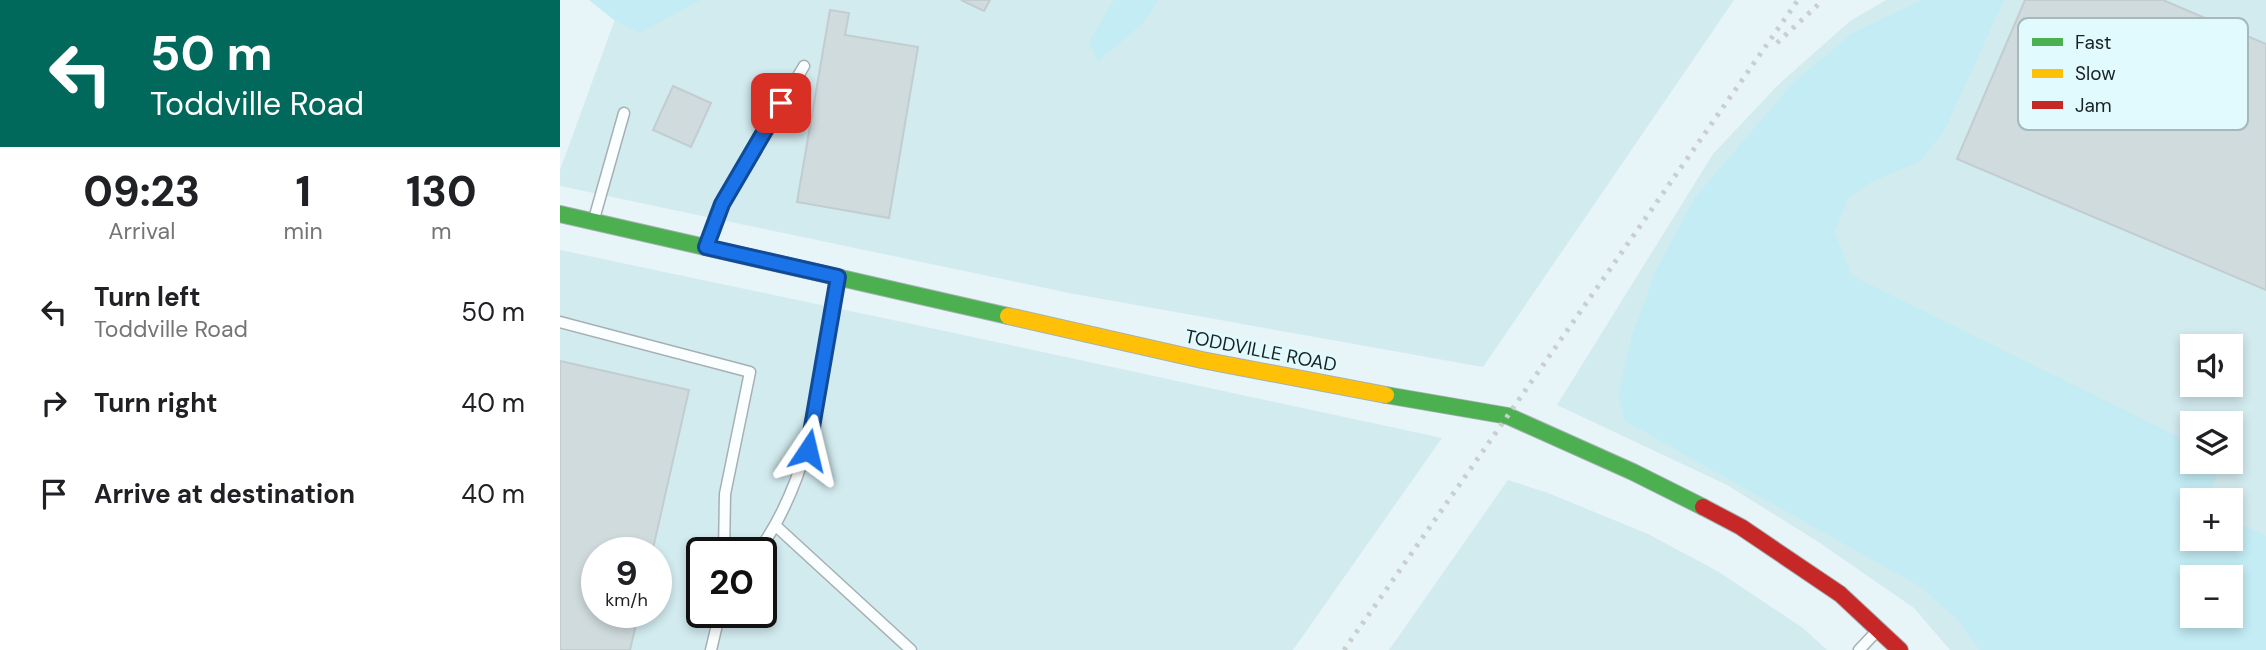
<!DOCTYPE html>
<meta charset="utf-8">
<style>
body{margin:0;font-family:"DM Sans",sans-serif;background:#f2f2f2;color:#202124;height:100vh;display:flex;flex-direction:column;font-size:26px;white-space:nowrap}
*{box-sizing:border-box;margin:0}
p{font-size:23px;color:#757577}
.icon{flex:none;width:38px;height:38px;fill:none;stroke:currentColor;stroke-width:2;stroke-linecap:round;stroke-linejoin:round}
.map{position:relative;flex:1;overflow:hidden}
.side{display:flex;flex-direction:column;background:#fff;width:560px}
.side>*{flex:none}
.top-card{background:#00695c;color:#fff;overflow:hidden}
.controls{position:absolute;left:1620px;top:334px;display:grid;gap:14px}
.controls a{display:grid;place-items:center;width:63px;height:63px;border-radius:0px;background:#fff;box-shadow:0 4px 10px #0003;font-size:35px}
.speed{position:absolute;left:21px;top:537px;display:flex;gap:14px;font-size:35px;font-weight:700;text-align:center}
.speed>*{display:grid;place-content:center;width:91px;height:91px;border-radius:50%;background:#fff;box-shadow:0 4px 10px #0003;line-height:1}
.speed small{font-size:18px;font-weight:400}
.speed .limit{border:4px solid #111;border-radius:10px;background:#fff;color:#111}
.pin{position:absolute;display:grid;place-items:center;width:60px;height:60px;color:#fff;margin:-30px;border-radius:14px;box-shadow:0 4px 10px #0006}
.me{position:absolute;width:77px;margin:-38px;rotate:10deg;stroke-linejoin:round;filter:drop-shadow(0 0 5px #0008)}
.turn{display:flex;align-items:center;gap:24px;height:147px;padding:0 35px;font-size:32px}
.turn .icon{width:91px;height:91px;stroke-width:2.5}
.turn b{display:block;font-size:49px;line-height:60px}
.eta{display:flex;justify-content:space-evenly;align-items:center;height:119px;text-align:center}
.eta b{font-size:42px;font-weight:800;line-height:49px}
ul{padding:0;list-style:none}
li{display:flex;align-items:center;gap:21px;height:91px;padding:0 35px}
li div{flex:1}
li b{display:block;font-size:26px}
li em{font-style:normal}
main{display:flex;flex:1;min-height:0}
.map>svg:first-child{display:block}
</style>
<main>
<section class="side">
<div class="top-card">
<div class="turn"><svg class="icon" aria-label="left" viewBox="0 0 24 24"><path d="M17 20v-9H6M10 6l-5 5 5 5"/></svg><div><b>50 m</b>Toddville Road</div></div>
</div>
<div class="eta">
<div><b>09:23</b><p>Arrival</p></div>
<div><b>1</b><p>min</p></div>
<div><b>130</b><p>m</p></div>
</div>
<ul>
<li><svg class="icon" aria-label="left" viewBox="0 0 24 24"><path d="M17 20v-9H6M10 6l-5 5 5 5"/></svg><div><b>Turn left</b><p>Toddville Road</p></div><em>50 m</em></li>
<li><svg class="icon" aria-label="right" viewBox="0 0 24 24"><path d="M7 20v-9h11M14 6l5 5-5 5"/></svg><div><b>Turn right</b></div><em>40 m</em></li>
<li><svg class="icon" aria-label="arrive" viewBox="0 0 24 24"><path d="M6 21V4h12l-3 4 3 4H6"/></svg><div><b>Arrive at destination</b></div><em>40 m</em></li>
</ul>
</section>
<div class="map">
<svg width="1706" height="650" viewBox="0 0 1706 650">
<rect width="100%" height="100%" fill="#e7f5f8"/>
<g fill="#d2ebef" fill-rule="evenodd">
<path d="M62,0H1174L923,367L509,293L0,186V170Z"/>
<path d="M1326,0H1706V650H1390L1354,608L1257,541L1167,485L997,405L1153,154L1217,86L1290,21ZM1633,346H1671V385H1633ZM1633,424H1671V462H1633ZM1633,500H1671V539H1633ZM1633,578H1671V616H1633Z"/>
<path d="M0,250L380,330L882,438L733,650H0ZM37,553H96V612H37ZM142,553H201V612H142Z"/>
<path d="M948,480L988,493L1088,534L1159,572L1243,628L1267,650H829Z"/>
</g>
<g fill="#c3ecf4" fill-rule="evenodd">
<path d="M29,0H140L80,33L54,20Z"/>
<path d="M554,0H598L583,23L538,61L529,42Z"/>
<path d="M1362,0H1444L1385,129L1361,161L1311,182L1288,198L1275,232L1291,275L1633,444V462H1660L1649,500H1633V539H1671V519L1706,536V650H1420L1396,618L1361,587L1065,421L1058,395L1072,335L1097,269L1135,197L1232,84L1291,34ZM1633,578H1671V616H1633Z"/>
</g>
<g fill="#d0dbde" stroke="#c2cdcf" stroke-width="2">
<path d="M401,0H430L424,11Z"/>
<path d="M1465,0H1603L1706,44V290L1397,159Z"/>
<path d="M270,10L289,13L285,35L358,47L329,218L237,202Z"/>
<path d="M113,86L151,103L131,147L93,130Z"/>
<path d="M0,361L129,390L92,553H37V612H79L70,650H0Z"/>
</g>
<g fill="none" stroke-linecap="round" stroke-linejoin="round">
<g stroke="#a6b0b3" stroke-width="13">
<g id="lane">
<path d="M34,219L64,113"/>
<path d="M147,245L162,204L244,66"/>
<path d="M0,322L190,372L165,494L164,553"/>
<path d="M217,527L351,650"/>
<path d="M197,553C255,474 262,373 278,280"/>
<path d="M151,650L160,612"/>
<path d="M1299,650L1317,631"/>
</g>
</g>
<g stroke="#a6b0b3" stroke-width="18">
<g id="fast">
<path d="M0,214L448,316"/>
<path d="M826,395L948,416L1073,472L1143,507"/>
</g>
</g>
<g stroke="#a6b0b3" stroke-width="18">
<path id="slow" d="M448,316L642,360L826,395"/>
</g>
<g stroke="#a6b0b3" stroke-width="18">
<path id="jam" d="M1143,507L1181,527L1280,594L1340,650"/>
</g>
<use href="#lane" stroke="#fbfefe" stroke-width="10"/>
<use href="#fast" stroke="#4caf50" stroke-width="16"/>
<use href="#slow" stroke="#ffc107" stroke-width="16"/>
<use href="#jam" stroke="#c62828" stroke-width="16"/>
<g stroke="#cacece" stroke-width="5" stroke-dasharray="3.5 7" stroke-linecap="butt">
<path d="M1217,43L1263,0"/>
<path d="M784,650L1238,0"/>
</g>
</g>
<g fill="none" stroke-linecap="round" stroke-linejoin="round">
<g stroke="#114b97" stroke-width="18">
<path id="route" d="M221,103L162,204L146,247L278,277L248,450"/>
</g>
<use href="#route" stroke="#1a73e8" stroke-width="12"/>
</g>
<g text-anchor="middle" stroke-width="6" stroke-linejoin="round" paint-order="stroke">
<g font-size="19" fill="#182123" stroke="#e1fafe">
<text transform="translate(701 350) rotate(11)" y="7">TODDVILLE ROAD</text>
</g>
</g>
<rect x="1458" y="18" width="230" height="112" rx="10" fill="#e1fafe" stroke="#a5b9bc" stroke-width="2"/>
<rect x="1472" y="38" width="31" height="8" fill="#4caf50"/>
<rect x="1472" y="69" width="31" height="9" fill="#ffc107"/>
<rect x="1472" y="101" width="31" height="8" fill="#c62828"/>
<g font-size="19" fill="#182123">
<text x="1515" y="49">Fast</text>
<text x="1515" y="80">Slow</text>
<text x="1515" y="112">Jam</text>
</g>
</svg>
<div class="controls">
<a><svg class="icon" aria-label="sound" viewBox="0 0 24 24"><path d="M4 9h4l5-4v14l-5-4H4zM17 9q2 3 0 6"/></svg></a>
<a><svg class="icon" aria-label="layers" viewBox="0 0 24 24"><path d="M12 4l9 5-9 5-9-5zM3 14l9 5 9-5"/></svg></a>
<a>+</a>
<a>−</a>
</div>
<div class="speed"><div>9<small>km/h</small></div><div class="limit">20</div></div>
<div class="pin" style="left:221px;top:103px;background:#d93025"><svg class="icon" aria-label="arrive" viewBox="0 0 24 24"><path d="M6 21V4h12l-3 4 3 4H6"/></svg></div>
<svg class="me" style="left:248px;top:450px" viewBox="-20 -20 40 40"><path d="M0-17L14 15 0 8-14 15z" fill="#1a73e8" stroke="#fff" stroke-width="4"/></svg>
</div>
</main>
